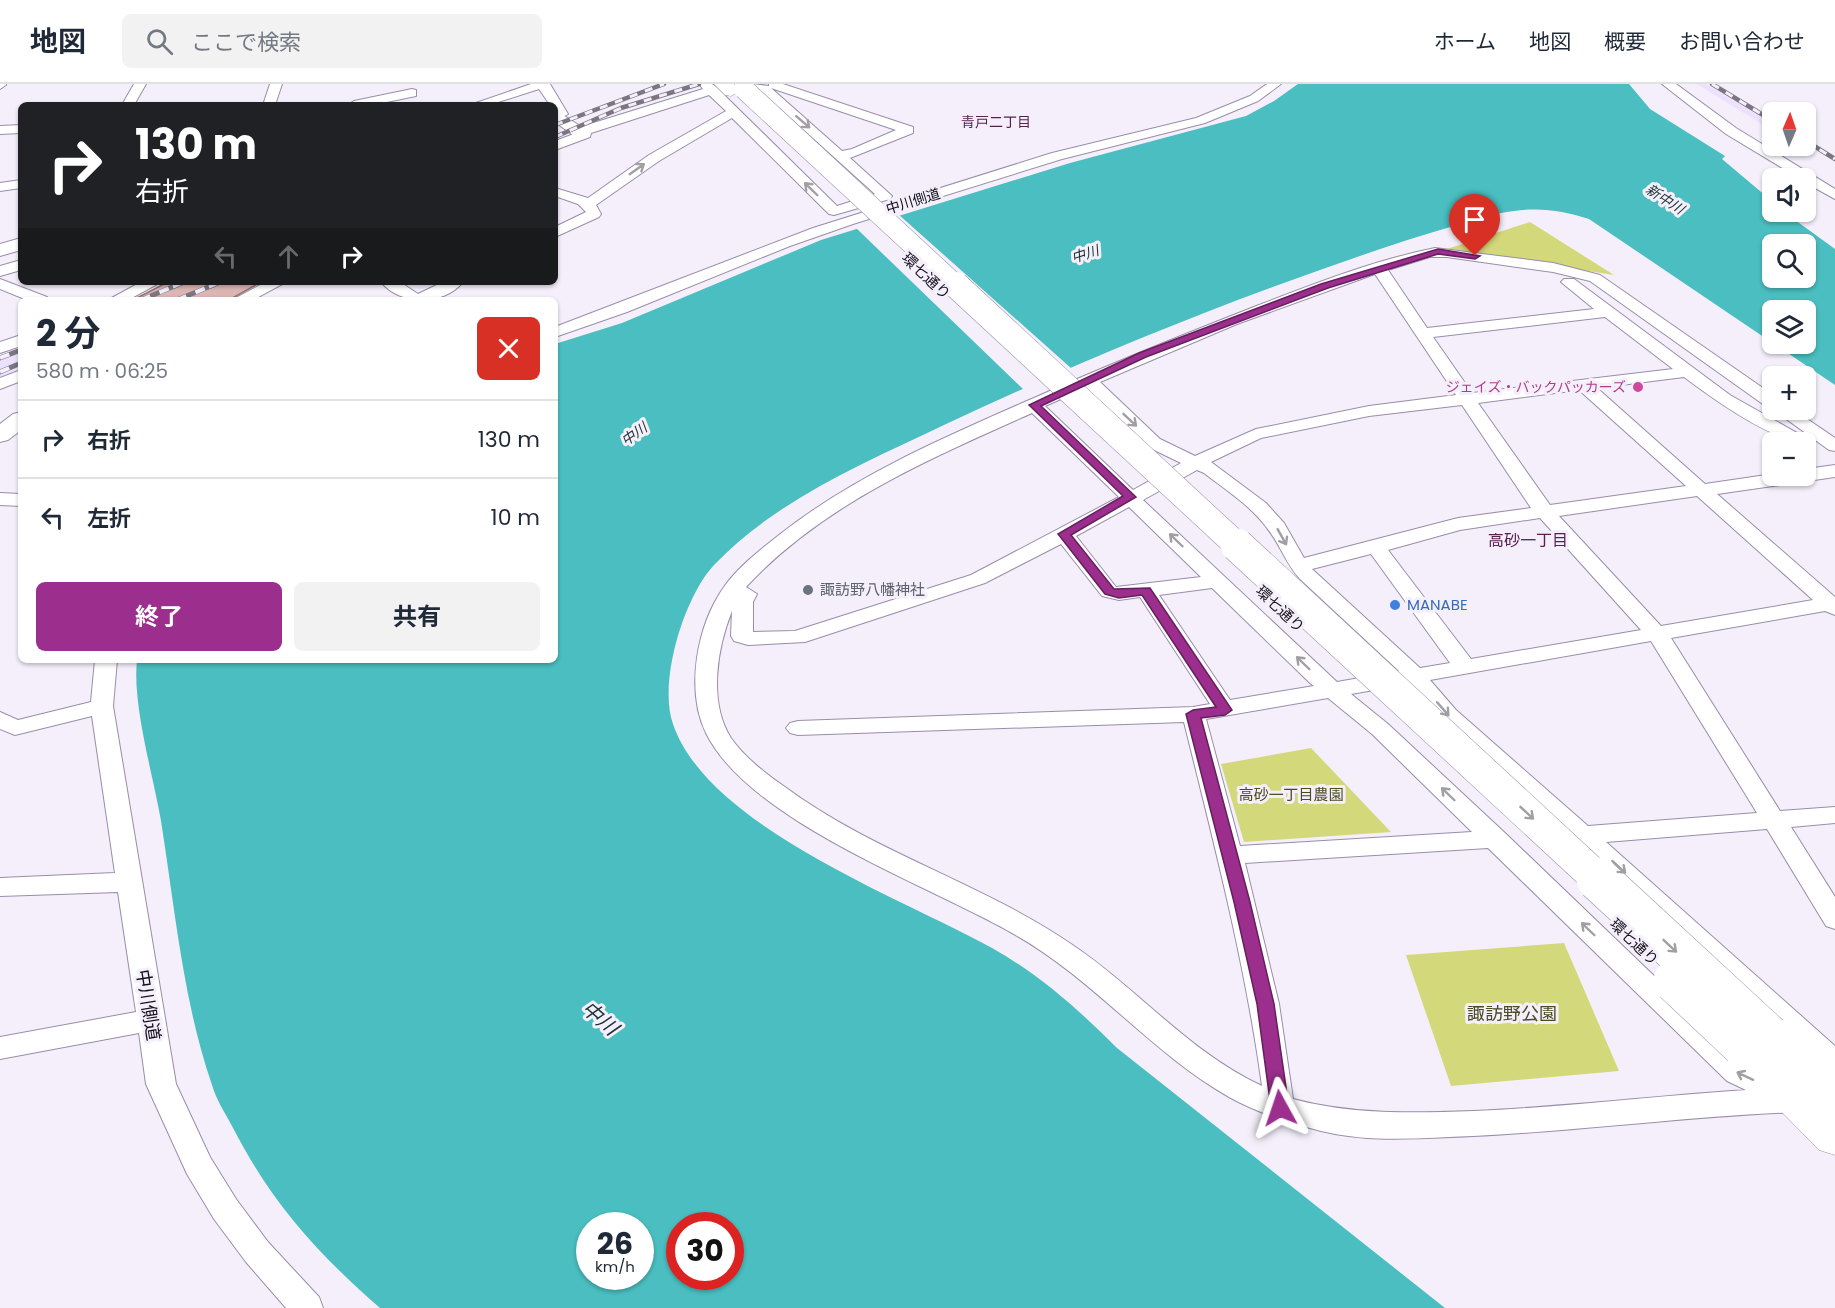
<!DOCTYPE html>
<html lang="ja">
<meta charset="utf-8">
<style>
body{margin:0;font-family:Poppins,"Noto Sans JP",sans-serif;background:#f2f2f3;color:#1f2937;height:100vh;display:flex;flex-direction:column;font-size:22px;white-space:nowrap}
*{box-sizing:border-box;margin:0}
p{font-size:20px;color:#747a83}
.icon{flex:none;width:33px;height:33px;fill:none;stroke:currentColor;stroke-width:2;stroke-linecap:round;stroke-linejoin:round}
.map{position:relative;flex:1;overflow:hidden}
.panel{position:absolute;left:18px;top:213px;width:540px;height:366px;display:flex;flex-direction:column;background:#fff;border-radius:9px;box-shadow:0 2px 4px #0004}
.panel>*{flex:none}
.guide{position:absolute;left:18px;top:18px;width:540px;height:183px;border-radius:9px;box-shadow:0 2px 4px #0004;background:#202124;color:#fff;overflow:hidden}
.needle{width:39px;rotate:2deg}
.fabs{position:absolute;left:1762px;top:18px;display:grid;gap:12px}
.fabs a{display:grid;place-items:center;width:54px;height:54px;border-radius:9px;background:#fff;box-shadow:0 2px 4px #0004;font-size:30px}
.speed{position:absolute;left:576px;top:1128px;display:flex;gap:12px;font-size:30px;font-weight:700;text-align:center}
.speed>*{display:grid;place-content:center;width:78px;height:78px;border-radius:50%;background:#fff;box-shadow:0 2px 4px #0004;line-height:1}
.speed small{font-size:15px;font-weight:400}
.speed .limit{border:9px solid #d22;background:#fff;color:#111}
.pin{position:absolute;display:grid;place-items:center;width:51px;height:51px;color:#fff;margin:-62px -26px;border-radius:50% 50% 50% 0;rotate:-45deg;box-shadow:0 0 6px #0007}
.pin .icon{rotate:45deg}
.me{position:absolute;width:66px;margin:-33px;rotate:355deg;stroke-linejoin:round;filter:drop-shadow(0 0 4px #0008)}
.turn{display:flex;align-items:center;gap:21px;height:126px;padding:0 18px;font-size:27px}
.turn .icon{width:78px;height:78px;stroke-width:2.5}
.turn b{display:block;font-size:42px;line-height:51px}
.lanes{display:flex;align-items:center;height:57px;padding:0 18px;background:#0003;justify-content:center;gap:30px;direction:ltr}
.lanes .off{opacity:.35}
.round{display:grid;place-items:center;flex:none;width:63px;height:63px;border-radius:9px;background:#f2f2f3}
.head{display:flex;align-items:center;justify-content:space-between;height:102px;padding:0 18px}
h1{font-size:36px;font-weight:700;line-height:45px}
.action{display:flex;gap:12px;margin-top:auto;padding:12px 18px}
.action a{flex:1;height:69px;border-radius:9px;background:#9c2f8e;color:#fff;font-size:24px;font-weight:700;line-height:69px;text-align:center}
.action a+a{background:#f2f2f3;color:#1f2937}
ul{padding:0;list-style:none}
li{display:flex;align-items:center;gap:18px;height:78px;padding:0 18px;border-top:2px solid #e0e1e3}
li div{flex:1}
li b{display:block;font-size:22px}
li em{font-style:normal}
header{display:flex;align-items:center;gap:36px;box-sizing:border-box;height:84px;padding:0 30px;background:#fff;border-bottom:2px solid #e0e1e3}
header strong{font-size:28px}
nav{display:flex;gap:33px;margin-inline-start:auto;font-size:21px}
.search{width:420px;height:54px;background:#f2f2f3;display:flex;align-items:center;gap:15px;box-sizing:border-box;padding:0 21px;border-radius:9px;color:#747a83;font-size:22px}
.map>svg:first-child{display:block}
</style>
<header>
<strong>地図</strong>
<div class="search"><svg class="icon" aria-label="search" viewBox="0 0 24 24"><circle cx="10" cy="10" r="6"/><path d="M15 15l6 6"/></svg>ここで検索</div>
<nav><a>ホーム</a><a>地図</a><a>概要</a><a>お問い合わせ</a></nav>
</header>
<div class="map">
<svg width="1835" height="1224" viewBox="0 0 1835 1224">
<rect width="100%" height="100%" fill="#f4effb"/>
<g fill="#ede1ff">
<path d="M1697,0H1706L1773,40V47Z"/>
<path d="M21,265V286L0,295V273Z"/>
</g>
<g fill="#d3d87a">
<path d="M1530,138L1614,191L1447,165Z"/>
<path d="M1311,664L1391,748L1244,758L1221,680Z"/>
<path d="M1564,859L1619,987L1451,1002L1406,871Z"/>
</g>
<path fill="#4abec0" fill-rule="evenodd" d="M1298,0H1629L1650,25L1725,72L1722,75L1773,118V128H1784L1835,165V301L1589,135C1564,127 1541,123 1514,127C1495,129 1476,135 1457,141C1411,154 1365,170 1320,186C1192,231 1068,283 944,341C864,379 776,416 714,481C684,513 658,598 673,640C708,743 902,814 992,864C1040,891 1079,926 1117,964L1445,1224H380C316,1168 271,1118 232,1042C225,1029 216,1015 212,1001C183,917 175,825 161,737C153,690 132,621 137,576H555V260L622,239L821,156L1070,79L1246,32L1274,17ZM1773,160H1806V194H1773ZM1773,226H1806V260H1773ZM590,1142H640V1192H590ZM680,1142H730V1192H680Z"/>
<path fill="#f4effb" d="M898,130L1072,285L1025,307L855,143Z"/>
<path fill="#dbb7b4" stroke="#937270" stroke-width="1.5" d="M168,198H261L229,216H133Z"/>
<g fill="none" stroke-linecap="round" stroke-linejoin="round">
<g stroke="#998da9" stroke-width="2">
<g id="minor">
<path d="M0,0H6V1L0,5Z"/>
<path d="M134,0H146L134,21H122Z"/>
<path d="M270,0H282L275,21H263Z"/>
<path d="M531,0H550L568,30L555,38V21H550L539,5L489,21H470Z"/>
<path d="M699,0H712L716,3L837,122L875,110L753,0L769,2V0H783L913,43V49L850,74L892,112L890,115L834,131L829,130L732,34L659,77L596,121L601,130L599,133L555,153V143L586,128L578,120L555,112V104L588,114L649,71L726,27L709,11L591,49L590,53L555,66V57L574,50V45L703,5ZM771,4L896,46L852,65L842,67Z"/>
<path d="M1267,0H1281L1258,17L1205,39L1062,75L853,140L790,162L627,228L555,253V243L813,144L1052,69L1196,34L1250,12Z"/>
<path d="M1662,0H1676L1736,44L1835,105V115L1806,99V94H1799L1726,50Z"/>
<path d="M412,5L416,6V12L372,21H348L354,17Z"/>
<path d="M21,41V49L0,50V42Z"/>
<path d="M21,96V104L0,107V99Z"/>
<path d="M1435,164L1553,179L1600,191L1773,311V324L1767,323L1590,197L1553,188L1447,173H1430L1388,186L1427,244L1594,225L1561,198L1564,195H1574L1730,311L1813,358L1806,363V358C1772,358 1712,314 1684,293L1597,304L1705,400L1773,390L1806,392V385L1835,381V393L1717,410L1835,513V531L1825,527L1671,554L1780,727L1835,723V739L1791,743L1835,813V845L1826,842L1767,745L1606,758L1835,962V1008L1825,1004L1817,980L1440,636L1409,600L1351,610L1388,640L1505,749L1747,981L1785,998L1789,1004L1809,1007L1814,1016L1809,1025L1799,1028C1690,1032 1582,1047 1473,1052C1423,1054 1369,1059 1321,1047C1289,1039 1258,1029 1229,1013C1150,968 1092,893 1012,849C928,801 749,737 706,649C685,606 697,541 724,503C738,483 760,466 779,451C864,384 969,343 1068,299C1130,272 1195,246 1259,221C1316,199 1375,176 1435,164ZM1375,190L1456,311L1369,322L1256,345L1195,372L1160,355L1100,298L1237,240ZM1605,233L1673,285L1472,309L1433,253ZM1086,304L1148,363L1181,379L1133,406L1045,322ZM1579,306L1686,402L1550,421L1478,319ZM1462,321L1531,424L1458,434L1304,474L1284,439L1266,419L1211,378L1261,354L1369,332ZM1032,329L1119,413L971,491L795,547L753,548V518L757,510L746,503C824,419 930,375 1032,329ZM1197,386L1204,389C1226,406 1251,422 1267,444C1280,460 1286,480 1300,495L1399,587L1337,598L1143,416ZM1697,412L1813,516L1661,542L1559,432ZM1129,423L1201,493L1116,503L1076,452ZM1540,434L1641,546L1471,575L1388,466L1460,446ZM1061,460L1102,512L1119,516L1140,513L1210,620L1193,623L798,637L790,639L786,644L790,649L798,651L1184,638C1214,759 1245,878 1262,1002C1190,969 1138,905 1074,862C983,799 874,769 785,703C766,690 744,673 731,654C708,618 717,564 732,527L731,552L734,557L748,561L805,558L985,499ZM1371,470L1450,579L1420,584L1312,485ZM1212,504L1310,599L1314,602L1230,616L1159,511ZM1651,557L1757,729L1588,742L1456,626L1430,596ZM1328,614L1372,650L1472,748L1240,762L1206,635ZM1488,764L1727,997L1746,1006C1655,1012 1565,1023 1474,1027C1413,1029 1353,1031 1293,1015L1279,920L1245,779Z"/>
<path d="M21,176V186L0,192V182Z"/>
<path d="M0,195L47,213L49,216H27L0,205Z"/>
<path d="M141,198H161L128,216H108Z"/>
<path d="M266,198H286L253,216H232Z"/>
<path d="M381,198H400L418,210L443,198H463C443,222 401,222 381,198Z"/>
<path d="M21,251V262L0,269V258Z"/>
<path d="M21,286V297L0,305V294Z"/>
<path d="M1774,326H1794L1835,354V367L1829,366Z"/>
<path d="M0,409L21,410V422L0,421Z"/>
<path d="M95,576H117L113,622L176,1000L210,1073L236,1115L268,1158L319,1213L323,1224H286L246,1178L214,1135L187,1090L146,1000L139,949L0,975V953L136,928L118,808L0,812V794L115,789L92,632L15,651L0,645V628L18,636L91,618Z"/>
</g>
</g>
<g stroke="#998da9" stroke-width="2">
<g id="tertiary">
<path d="M561,30L585,45L587,48L585,51H573L555,38V32Z"/>
<path d="M21,154V166L0,172V160Z"/>
<path d="M21,328V346L8,356L0,358V340L13,330Z"/>
</g>
</g>
<g stroke="#998da9" stroke-width="1">
<g id="primary">
<path d="M714,0H734L740,7L731,12L725,11Z"/>
<path d="M1768,936L1783,940L1835,986V1071L1819,1066L1728,973L1722,961L1728,949L1743,944L1750,947L1753,940Z"/>
</g>
</g>
<use href="#minor" fill="#fff" fill-rule="evenodd"/>
<use href="#tertiary" fill="#fff" fill-rule="evenodd"/>
<use href="#primary" fill="#fff" fill-rule="evenodd"/>
<g stroke="#7b7681" stroke-width="4.5">
<g id="rail-far1">
<path d="M1712,0L1773,37"/>
<path d="M555,41L664,0"/>
<path d="M555,53L621,24L699,0"/>
<path d="M1806,57L1835,75"/>
<path d="M173,203L185,198"/>
<path d="M209,203L221,198"/>
</g>
</g>
<g stroke="#7b7681" stroke-width="5">
<g id="rail">
<path d="M141,216L177,201"/>
<path d="M177,216L213,201"/>
<path d="M0,274L21,266"/>
<path d="M0,288L21,279"/>
</g>
</g>
<use href="#rail-far1" stroke="#f4effb" stroke-width="3" stroke-dasharray="8" stroke-linecap="butt"/>
<use href="#rail" stroke="#f4effb" stroke-width="4" stroke-dasharray="10" stroke-linecap="butt"/>
<g stroke="#998da9" stroke-width="21" stroke-linecap="butt">
<path id="primary-bridge-far3" d="M744,5L958,203"/>
</g>
<g stroke="#998da9" stroke-width="27" stroke-linecap="butt">
<path id="primary-bridge-far2" d="M956,201L1239,463"/>
</g>
<g stroke="#998da9" stroke-width="34" stroke-linecap="butt">
<path id="primary-bridge-far1" d="M1237,461L1599,796"/>
</g>
<g stroke="#998da9" stroke-width="44" stroke-linecap="butt">
<g id="primary-bridge">
<path d="M1598,795L1768,952"/>
<path d="M1675,897L1743,961"/>
</g>
</g>
<use href="#primary-bridge-far3" stroke="#fff" stroke-width="20"/>
<use href="#primary-bridge-far2" stroke="#fff" stroke-width="26"/>
<use href="#primary-bridge-far1" stroke="#fff" stroke-width="33"/>
<use href="#primary-bridge" stroke="#fff" stroke-width="43"/>
</g>
<defs><path id="oneway-shaft" d="M-6 0H5M1.5-3L5.5 0L1.5 3" fill="none" stroke-width="1.6" stroke-linecap="round" stroke-linejoin="round" transform="scale(1.5)"/></defs>
<g stroke="#a19fa3">
<use href="#oneway-shaft" transform="translate(803 38) rotate(41)"/>
<use href="#oneway-shaft" transform="translate(637 85) rotate(-35)"/>
<use href="#oneway-shaft" transform="translate(811 105) rotate(-136)"/>
<use href="#oneway-shaft" transform="translate(1130 336) rotate(43)"/>
<use href="#oneway-shaft" transform="translate(1282 453) rotate(61)"/>
<use href="#oneway-shaft" transform="translate(1176 456) rotate(-136)"/>
<use href="#oneway-shaft" transform="translate(1303 579) rotate(-136)"/>
<use href="#oneway-shaft" transform="translate(1443 625) rotate(49)"/>
<use href="#oneway-shaft" transform="translate(1448 710) rotate(-136)"/>
<use href="#oneway-shaft" transform="translate(1527 729) rotate(43)"/>
<use href="#oneway-shaft" transform="translate(1619 783) rotate(42)"/>
<use href="#oneway-shaft" transform="translate(1588 845) rotate(-136)"/>
<use href="#oneway-shaft" transform="translate(1670 862) rotate(43)"/>
<use href="#oneway-shaft" transform="translate(1745 992) rotate(-155)"/>
</g>
<path fill="#9c2f8e" stroke="#651f5c" stroke-width="1.5" d="M1438,165L1480,172L1475,175L1438,170L1328,204L1146,273L1041,322L1136,413L1071,451L1114,505L1150,504L1232,626L1225,631L1201,634L1250,818L1274,920L1289,1024L1286,1029L1280,1031L1273,1029L1271,1024L1257,920L1234,818L1186,630L1193,626L1216,623L1142,511L1119,514L1105,510L1058,450L1123,412L1029,321L1139,269L1321,200Z"/>
<circle fill="#d1479c" stroke="#f4effb" stroke-width="2" cx="1638" cy="303" r="6"/>
<circle fill="#6b7280" stroke="#f4effb" stroke-width="2" cx="808" cy="506" r="6"/>
<circle fill="#3f7fe0" stroke="#f4effb" stroke-width="2" cx="1395" cy="521" r="6"/>
<g text-anchor="middle" stroke-width="6" stroke-linejoin="round" paint-order="stroke">
<g font-size="14" fill="#57224f" stroke="#f4effb">
<text x="996" y="43">青戸二丁目</text>
</g>
<g font-size="14" font-style="italic" fill="#173131" stroke="#f4effb">
<text transform="translate(1665 115) rotate(33)" y="5">新中川</text>
<text transform="translate(1085 170) rotate(-18)" y="5">中川</text>
<text transform="translate(634 350) rotate(-35)" y="5">中川</text>
</g>
<g font-size="14" fill="#14101a" stroke="#f4effb">
<text transform="translate(913 117) rotate(-17)" y="5">中川側道</text>
</g>
<g font-size="14" fill="#b23c85" stroke="#f4effb" text-anchor="end">
<text x="1626" y="308">ジェイズ・バックパッカーズ</text>
</g>
<g font-size="15" fill="#14101a" stroke="#f4effb">
<text transform="translate(926 192) rotate(43)" y="5">環七通り</text>
<text transform="translate(1280 525) rotate(43)" y="5">環七通り</text>
<text transform="translate(1634 858) rotate(43)" y="5">環七通り</text>
</g>
<g font-size="15" fill="#5b616d" stroke="#f4effb" text-anchor="start">
<text x="820" y="511">諏訪野八幡神社</text>
</g>
<g font-size="15" fill="#366cbe" stroke="#f4effb" text-anchor="start">
<text x="1407" y="526">MANABE</text>
</g>
<g font-size="15" fill="#494b20" stroke="#f4effb">
<text x="1291" y="716">高砂一丁目農園</text>
</g>
<g font-size="16" fill="#57224f" stroke="#f4effb">
<text x="1528" y="462">高砂一丁目</text>
</g>
<g font-size="18" fill="#14101a" stroke="#f4effb">
<text transform="translate(148 921) rotate(81)" y="6">中川側道</text>
</g>
<g font-size="18" fill="#494b20" stroke="#f4effb">
<text x="1512" y="936">諏訪野公園</text>
</g>
<g font-size="20" font-style="italic" fill="#173131" stroke="#f4effb">
<text transform="translate(600 934) rotate(41)" y="7">中川</text>
</g>
</g>
</svg>
<div class="fabs">
<a><svg class="needle" viewBox="-14 -14 28 28"><path d="M0-13l5 13h-10z" fill="#e53935"/><path d="M0 13l5-13h-10z" fill="#747a83"/></svg></a>
<a><svg class="icon" aria-label="sound" viewBox="0 0 24 24"><path d="M4 9h4l5-4v14l-5-4H4zM17 9q2 3 0 6"/></svg></a>
<a><svg class="icon" aria-label="search" viewBox="0 0 24 24"><circle cx="10" cy="10" r="6"/><path d="M15 15l6 6"/></svg></a>
<a><svg class="icon" aria-label="layers" viewBox="0 0 24 24"><path d="M12 4l9 5-9 5-9-5zM3 14l9 5 9-5"/></svg></a>
<a>+</a>
<a>−</a>
</div>
<div class="speed"><div>26<small>km/h</small></div><div class="limit">30</div></div>
<div class="pin" style="left:1475px;top:172px;background:#d93025"><svg class="icon" aria-label="arrive" viewBox="0 0 24 24"><path d="M6 21V4h12l-3 4 3 4H6"/></svg></div>
<svg class="me" style="left:1280px;top:1024px" viewBox="-20 -20 40 40"><path d="M0-17L14 15 0 8-14 15z" fill="#9c2f8e" stroke="#fff" stroke-width="4"/></svg>
<div class="guide">
<div class="turn"><svg class="icon" aria-label="right" viewBox="0 0 24 24"><path d="M7 20v-9h11M14 6l5 5-5 5"/></svg><div><b>130 m</b>右折</div></div>
<div class="lanes"><svg class="icon off" aria-label="left" viewBox="0 0 24 24"><path d="M17 20v-9H6M10 6l-5 5 5 5"/></svg><svg class="icon off" aria-label="ahead" viewBox="0 0 24 24"><path d="M12 20V5M6 11l6-6 6 6"/></svg><svg class="icon" aria-label="right" viewBox="0 0 24 24"><path d="M7 20v-9h11M14 6l5 5-5 5"/></svg></div>
</div>
<section class="panel">
<div class="head"><div><h1>2 分</h1><p>580 m · 06:25</p></div><a class="round" style="background:#d93025;color:#fff"><svg class="icon" aria-label="close" viewBox="0 0 24 24"><path d="M6 6l12 12M18 6L6 18"/></svg></a></div>
<ul>
<li><svg class="icon" aria-label="right" viewBox="0 0 24 24"><path d="M7 20v-9h11M14 6l5 5-5 5"/></svg><div><b>右折</b></div><em>130 m</em></li>
<li><svg class="icon" aria-label="left" viewBox="0 0 24 24"><path d="M17 20v-9H6M10 6l-5 5 5 5"/></svg><div><b>左折</b></div><em>10 m</em></li>
</ul>
<div class="action"><a>終了</a><a>共有</a></div>
</section>
</div>
